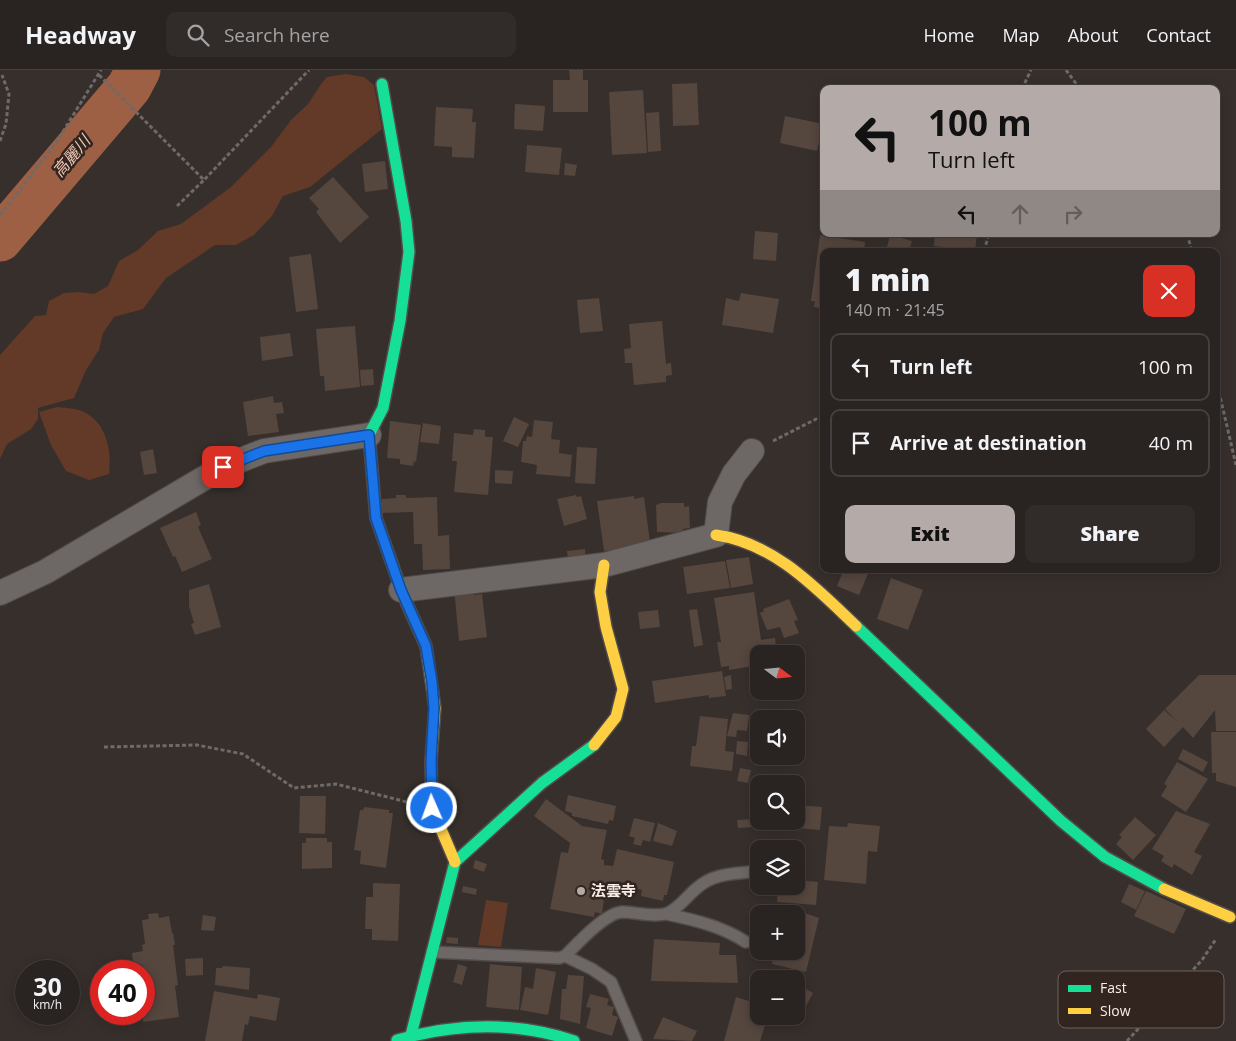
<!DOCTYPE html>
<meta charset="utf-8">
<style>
body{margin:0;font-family:"Open Sans","Noto Sans JP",sans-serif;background:#312b2a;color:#f1f3f6;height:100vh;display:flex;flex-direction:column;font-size:19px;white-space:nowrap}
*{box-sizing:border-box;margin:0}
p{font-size:16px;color:#a5a4a5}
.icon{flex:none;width:28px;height:28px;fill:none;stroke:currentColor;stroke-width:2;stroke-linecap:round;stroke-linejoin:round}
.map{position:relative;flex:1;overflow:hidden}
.panel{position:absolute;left:820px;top:178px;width:400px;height:325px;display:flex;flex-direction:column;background:#292321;border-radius:10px;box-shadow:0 2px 12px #0003,0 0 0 1px #45403f}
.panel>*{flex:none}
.top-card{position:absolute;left:820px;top:15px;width:400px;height:152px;border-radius:10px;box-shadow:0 2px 12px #0003,0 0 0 1px #45403f;background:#b4aaa7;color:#111;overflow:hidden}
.needle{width:32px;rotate:106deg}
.tools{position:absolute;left:750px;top:575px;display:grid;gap:10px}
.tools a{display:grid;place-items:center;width:55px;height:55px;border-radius:10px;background:#292321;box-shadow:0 2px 12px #0003,0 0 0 1px #45403f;font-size:25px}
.speed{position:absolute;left:15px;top:890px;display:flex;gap:10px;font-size:25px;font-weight:700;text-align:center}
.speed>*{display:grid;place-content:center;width:65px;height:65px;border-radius:50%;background:#292321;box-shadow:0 2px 12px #0003,0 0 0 1px #45403f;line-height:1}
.speed small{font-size:12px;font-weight:400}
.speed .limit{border:8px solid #d22;background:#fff;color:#111}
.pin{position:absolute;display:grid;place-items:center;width:42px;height:42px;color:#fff;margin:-21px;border-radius:10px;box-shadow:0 2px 8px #0006}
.me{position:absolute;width:55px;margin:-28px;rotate:358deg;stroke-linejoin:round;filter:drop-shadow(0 0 4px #0008)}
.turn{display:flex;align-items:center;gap:18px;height:105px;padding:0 25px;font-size:22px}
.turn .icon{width:65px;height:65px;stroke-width:2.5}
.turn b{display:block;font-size:35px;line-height:42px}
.lanes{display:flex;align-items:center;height:48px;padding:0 25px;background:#0003;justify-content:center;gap:25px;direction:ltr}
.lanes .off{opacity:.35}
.round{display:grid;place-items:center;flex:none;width:52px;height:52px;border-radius:10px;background:#312b2a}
.head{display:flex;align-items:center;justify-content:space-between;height:85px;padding:0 25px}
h1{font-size:30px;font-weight:800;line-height:38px}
.button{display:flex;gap:10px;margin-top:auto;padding:10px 25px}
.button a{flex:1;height:58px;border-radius:10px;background:#b4aaa7;color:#111;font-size:20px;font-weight:800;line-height:58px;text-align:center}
.button a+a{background:#312b2a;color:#f1f3f6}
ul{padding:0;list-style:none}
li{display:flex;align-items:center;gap:15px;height:68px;margin:0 10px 8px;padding:0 15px;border:2px solid #45403f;border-radius:10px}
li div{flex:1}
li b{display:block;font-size:19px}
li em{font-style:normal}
header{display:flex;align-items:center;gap:30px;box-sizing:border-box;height:70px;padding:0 25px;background:#292321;border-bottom:1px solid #45403f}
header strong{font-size:24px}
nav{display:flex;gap:28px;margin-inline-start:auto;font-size:18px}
.search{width:350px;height:45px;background:#312b2a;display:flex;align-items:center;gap:12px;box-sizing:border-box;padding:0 18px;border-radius:10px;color:#a5a4a5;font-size:19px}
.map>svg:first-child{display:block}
</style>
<header>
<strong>Headway</strong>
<div class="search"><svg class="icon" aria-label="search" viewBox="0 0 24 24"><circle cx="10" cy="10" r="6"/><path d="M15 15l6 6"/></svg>Search here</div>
<nav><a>Home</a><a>Map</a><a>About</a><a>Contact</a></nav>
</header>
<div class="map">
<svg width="1236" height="971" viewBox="0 0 1236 971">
<rect width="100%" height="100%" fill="#372f2c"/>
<g fill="#633927">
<path d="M346,4L364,7L374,15L382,59L310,117L283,126L272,146L254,165L236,175H215L166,208L143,239L114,247L103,263L99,280L86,300L74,328L38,338V349L31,359L7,374L0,389V285L35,246L46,245L49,231L64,223L79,222L94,224L108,216L119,191L138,180L158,161L181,154L231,117L271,77L291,50L308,34L321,14L327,7Z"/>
<path d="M57,337C65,338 77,338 84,342C107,353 112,382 109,404L89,410L66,401L51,375L39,342Z"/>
<path d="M486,830L508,833L501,877L478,875Z"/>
</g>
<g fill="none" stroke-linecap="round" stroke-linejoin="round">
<path stroke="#9e6045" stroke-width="45" d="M0,169L129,17L138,0"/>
</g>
<g fill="#55463e">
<path d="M569,0H583V10H588V42H553V10H570Z"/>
<path d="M697,13L699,55L673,56L672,14Z"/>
<path d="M643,20L647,83L612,85L609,22Z"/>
<path d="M515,34L545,36L543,61L514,59Z"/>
<path d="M436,37L473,39L472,52H476L474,88L452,87V77L434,76Z"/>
<path d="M659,42L661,81L648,82L646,43Z"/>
<path d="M785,46L823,54L817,81L780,73Z"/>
<path d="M527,75L562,78L559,105L525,102Z"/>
<path d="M385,91L388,119L365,122L362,94Z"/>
<path d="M565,93L577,95L575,106L564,105Z"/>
<path d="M333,107L369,147L340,173L316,142L319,139L309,128Z"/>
<path d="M755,161L778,163L776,191L753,189Z"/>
<path d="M935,164H977L975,180L934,176Z"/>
<path d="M820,165L865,172L864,181H824V239L814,237L815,231H811Z"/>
<path d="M890,165L912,171L909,181H886Z"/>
<path d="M311,184L318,239L296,242L289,187Z"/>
<path d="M741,223L779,229L773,263L722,255L726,228L739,231Z"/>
<path d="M599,228L603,261L580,263L577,230Z"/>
<path d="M662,251L666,294L671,293L672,305L666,306V312L634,315L632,293H625L624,279L631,278L629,254Z"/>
<path d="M355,256L360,317L325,321L324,306H320L316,259Z"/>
<path d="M290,263L293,286L262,291L260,267Z"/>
<path d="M373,299L374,315L361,316L360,300Z"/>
<path d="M273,326L274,333L282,332L284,343L276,344L279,362L248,366L243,332Z"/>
<path d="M514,347L529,354L518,377L503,371Z"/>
<path d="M534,350L553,352L551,369L560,370L559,383L572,385L570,407L536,404L537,395L521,392L523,371H526L527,366L532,367Z"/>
<path d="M390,351L421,355L416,392L414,391L413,396L400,394V389L387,388Z"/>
<path d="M423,353L441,356L439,374L420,372Z"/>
<path d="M474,359L485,360V367H493L488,425L454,422L457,391H452L454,363L473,365Z"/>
<path d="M577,377L597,378L595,414L575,413Z"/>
<path d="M153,379L157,403L144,405L140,382Z"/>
<path d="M495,400L513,401L512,414L495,413Z"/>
<path d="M396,425H406V428L437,427L438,466L449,465L450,499L423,500L422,474H414L413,442L382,443V429L396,428Z"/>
<path d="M576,425L577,427L581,426L587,449L564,456L557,429Z"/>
<path d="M634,426V429L644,427L650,472L644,476L604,481L597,431Z"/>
<path d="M661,433H684V437L689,436L690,458L683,459V463L657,462L656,435Z"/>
<path d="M196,442L201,455L198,457L212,489L182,502L175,486L173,487L160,458Z"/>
<path d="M585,479L586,491L569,493L567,481Z"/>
<path d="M749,487L753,514L731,518L726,490Z"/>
<path d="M725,491L730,518L687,524L683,497Z"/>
<path d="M844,499H870L859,525L837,516Z"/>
<path d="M891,508L923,520L908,560L877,549Z"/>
<path d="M209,514L221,557L195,565L191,554L194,553L189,536V520Z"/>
<path d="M473,515L474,525L482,524L487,567L459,571L454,518Z"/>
<path d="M754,522L761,570L775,568L777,584H759V595L729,600V596L721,597L717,572H721L714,528Z"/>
<path d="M789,529L798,550L794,551L799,563L784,568L780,557L767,560L760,543L764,541L763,539Z"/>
<path d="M697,539L703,575L694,577L689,540Z"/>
<path d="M658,540L660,557L640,559L638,542Z"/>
<path d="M779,574L786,575L785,584H778Z"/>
<path d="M722,601L726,626L709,628V625L655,633L652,611Z"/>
<path d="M731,605L732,619L726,620L724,607Z"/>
<path d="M1199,605H1236V661H1216L1215,640L1193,668L1183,657L1164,677L1146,659L1164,640L1178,652L1165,639Z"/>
<path d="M733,643L749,645L747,661L737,660L736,667L727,666Z"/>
<path d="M700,646L728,649L725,681L734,682L732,701L690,696L692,676H696Z"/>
<path d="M1211,662H1236V717L1216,711V703H1212Z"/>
<path d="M737,671L748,672L747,686L736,684Z"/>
<path d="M1183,679L1208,692L1203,702L1178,689Z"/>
<path d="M1177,692L1208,709L1186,742L1161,726L1167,716L1164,714Z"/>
<path d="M740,698L751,700L748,713L737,711Z"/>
<path d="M568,725L616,736L613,751L609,750L608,754L572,746V743L565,741Z"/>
<path d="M300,726H326L325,764L299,763Z"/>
<path d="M546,729L582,756L607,760L601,789L604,790V795L613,796L610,810L617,779L674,792L667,825H664L663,831L641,826L642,820L611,813L607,830H604L602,844L595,842L594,847L550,839L561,782L568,783L570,773L534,746Z"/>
<path d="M796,735L822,737L820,760L785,757V751H796Z"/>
<path d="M364,737L389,740V743H393L386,798L360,794L361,781L354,780L360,740H363Z"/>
<path d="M1176,741L1210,754L1194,782L1202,786L1192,805L1174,794L1172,798L1161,791L1164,786L1152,779Z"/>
<path d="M1135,747L1156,765L1133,790L1116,774L1122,767L1119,765Z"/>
<path d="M634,748L655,753L650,772L643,770L641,776L633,774L635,768L629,766Z"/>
<path d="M754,749V757L738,758L737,750Z"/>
<path d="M658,753L677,761L672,776L653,771Z"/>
<path d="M848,753L880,756L877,782L868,781L866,814L824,810L829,756L847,757Z"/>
<path d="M306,768H327V772H332V798L302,799V773H306Z"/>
<path d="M475,790L487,794L484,802L473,798Z"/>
<path d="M796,810L818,812L816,835L777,832L778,816H796Z"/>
<path d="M373,813L400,814L398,871L372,870V859H365L366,827H373Z"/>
<path d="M1129,814L1145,821L1136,840L1121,832Z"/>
<path d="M463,816L477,819L476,825L462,822Z"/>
<path d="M1146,821L1186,839L1174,864L1134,846Z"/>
<path d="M763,837L784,838V844H762Z"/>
<path d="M788,837L819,848L806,902L772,894L775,881H796V844H786Z"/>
<path d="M158,843L159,848L169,846L172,863H173L175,875H173L178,915L175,916L179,947L143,952L144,901H134L132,883L143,881L142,875L145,874L142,850L149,849L148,844Z"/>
<path d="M203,845L216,847L214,861L201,860Z"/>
<path d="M447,867L458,868V874L446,873Z"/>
<path d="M654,869L720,873L719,885H736L738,913L651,911Z"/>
<path d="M203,888V905L186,906L185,889Z"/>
<path d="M458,894L467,897L462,915L453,912Z"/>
<path d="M490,894L522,897L519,940L486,937Z"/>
<path d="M223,896L250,898L249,920L215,915L216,898H222Z"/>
<path d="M536,898L556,902L548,945L520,940L525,917L533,919Z"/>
<path d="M778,902L789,909H774Z"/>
<path d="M568,905L584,906L580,954L560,949L562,919H566Z"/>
<path d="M796,913L813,923L800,947L796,945Z"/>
<path d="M214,921L257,929L258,924L280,928L276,951L250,946L248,955L245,954L242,971H205Z"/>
<path d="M590,924L609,929L607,935L614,937L612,945L618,947L612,966L586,958L591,938L586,937Z"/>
<path d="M736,927L759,934V946H768L760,971H724Z"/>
<path d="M663,947L697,961L692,971L653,969Z"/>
</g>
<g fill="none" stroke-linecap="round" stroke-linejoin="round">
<g stroke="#524b48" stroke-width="14">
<g id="lane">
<path d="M666,844C695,850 721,856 746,872"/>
<path d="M432,882L559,888L565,886C577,874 605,843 622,842C635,842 656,848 668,843C680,837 687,826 697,818C715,802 737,804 759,801"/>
<path d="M565,886L592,899L611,912L636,971"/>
</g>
</g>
<g stroke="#524b48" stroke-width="26">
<g id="street">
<path d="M401,520L604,495L716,465L720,432L734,404L752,381"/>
<path d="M0,523L45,502L223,397L264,381L369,365"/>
</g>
</g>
<g stroke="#524b48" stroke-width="14">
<g id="fast">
<path d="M382,14L406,151L409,182L400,251L383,338L369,365L376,448L403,525"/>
<path d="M856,556L1061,751L1105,787L1164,819"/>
<path d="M411,965L455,792L542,713L594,675"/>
<path d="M397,970C457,953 515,951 574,971"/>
</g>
</g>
<g stroke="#524b48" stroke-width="14">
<g id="slow">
<path d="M716,465C774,473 816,518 856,556"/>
<path d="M403,525L426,576L435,638L431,691L432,738L455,792"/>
<path d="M594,675L616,647L623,619L606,557L600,522L604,495"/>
<path d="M1164,819L1230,847"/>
</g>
</g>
<g stroke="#6f6a68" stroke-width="3" stroke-dasharray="4 2.5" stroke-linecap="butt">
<path d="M1066,0L1080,19"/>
<path d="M99,5L204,110L309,0"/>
<path d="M1022,19L1031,0"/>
<path d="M0,71L6,54L9,24L2,5"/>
<path d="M177,136L204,110"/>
<path d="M0,145L56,73L101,0"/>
<path d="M1187,164L1192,181"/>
<path d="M984,181L989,164"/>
<path d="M1216,309L1236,395"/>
<path d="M773,371L824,345"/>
<path d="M104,677L197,675L243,684L294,718L336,714L407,732"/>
<path d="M1127,971L1202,890L1216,869"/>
</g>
<use href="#lane" stroke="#6d6765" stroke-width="11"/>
<use href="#street" stroke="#6d6765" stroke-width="24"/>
<use href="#fast" stroke="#16e098" stroke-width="11"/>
<use href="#slow" stroke="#ffcf43" stroke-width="11"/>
</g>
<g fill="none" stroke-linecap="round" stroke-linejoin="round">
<g stroke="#114b97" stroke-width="12">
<path id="route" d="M223,397L264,381L369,365L376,448L401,520L426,576L432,612L434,638L431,691L432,738"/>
</g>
<use href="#route" stroke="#1a73e8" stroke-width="9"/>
</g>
<circle fill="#b4aaa7" stroke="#32241e" stroke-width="2" cx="581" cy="821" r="5"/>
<g text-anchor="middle" stroke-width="5" stroke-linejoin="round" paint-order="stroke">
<g font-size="15" font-weight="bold" fill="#f7ede9" stroke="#32241e" text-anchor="start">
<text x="591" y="826">法雲寺</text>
</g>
<g font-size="16" font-style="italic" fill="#f2cab9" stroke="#32241e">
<text transform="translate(71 86) rotate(-50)" y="6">高麗川</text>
</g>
</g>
<rect x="1058" y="901" width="166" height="57" rx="8" fill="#32241e" stroke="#6d605b" stroke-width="1"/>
<rect x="1068" y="915" width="23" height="7" fill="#16e098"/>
<rect x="1068" y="938" width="23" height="6" fill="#ffcf43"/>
<g font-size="14" fill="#f7ede9">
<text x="1100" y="923">Fast</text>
<text x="1100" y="946">Slow</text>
</g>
</svg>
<div class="tools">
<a><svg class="needle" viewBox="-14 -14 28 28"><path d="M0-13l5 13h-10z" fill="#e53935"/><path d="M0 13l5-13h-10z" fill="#a5a4a5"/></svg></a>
<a><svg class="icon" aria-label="sound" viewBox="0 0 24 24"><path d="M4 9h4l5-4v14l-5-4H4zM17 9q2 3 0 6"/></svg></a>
<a><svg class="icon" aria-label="search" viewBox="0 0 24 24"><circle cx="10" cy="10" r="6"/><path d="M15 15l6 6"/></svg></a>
<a><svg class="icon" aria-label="layers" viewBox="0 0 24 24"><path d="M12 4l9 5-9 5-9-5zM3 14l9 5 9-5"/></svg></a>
<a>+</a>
<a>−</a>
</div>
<div class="speed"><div>30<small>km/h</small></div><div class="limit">40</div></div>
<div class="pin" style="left:223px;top:397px;background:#d93025"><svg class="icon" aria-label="arrive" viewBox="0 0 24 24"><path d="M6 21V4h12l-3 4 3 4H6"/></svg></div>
<svg class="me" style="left:432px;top:738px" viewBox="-20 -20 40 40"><circle r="17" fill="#1a73e8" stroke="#fff" stroke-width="3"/><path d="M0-11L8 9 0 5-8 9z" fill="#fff"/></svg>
<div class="top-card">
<div class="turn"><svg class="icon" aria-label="left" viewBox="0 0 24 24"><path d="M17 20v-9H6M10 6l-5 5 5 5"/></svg><div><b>100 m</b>Turn left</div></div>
<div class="lanes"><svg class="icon" aria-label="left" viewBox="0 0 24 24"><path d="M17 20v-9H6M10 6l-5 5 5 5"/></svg><svg class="icon off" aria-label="ahead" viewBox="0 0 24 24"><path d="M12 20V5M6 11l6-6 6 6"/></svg><svg class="icon off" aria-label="right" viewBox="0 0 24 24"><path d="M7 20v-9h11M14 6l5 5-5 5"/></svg></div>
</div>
<section class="panel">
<div class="head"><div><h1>1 min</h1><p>140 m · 21:45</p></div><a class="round" style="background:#d93025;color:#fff"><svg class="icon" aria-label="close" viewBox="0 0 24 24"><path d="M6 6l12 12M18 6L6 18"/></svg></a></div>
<ul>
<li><svg class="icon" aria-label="left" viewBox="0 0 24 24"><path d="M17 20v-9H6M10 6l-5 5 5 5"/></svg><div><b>Turn left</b></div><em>100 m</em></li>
<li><svg class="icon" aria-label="arrive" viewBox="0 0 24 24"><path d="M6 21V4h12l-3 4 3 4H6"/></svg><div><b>Arrive at destination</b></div><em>40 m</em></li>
</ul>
<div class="button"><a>Exit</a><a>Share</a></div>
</section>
</div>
